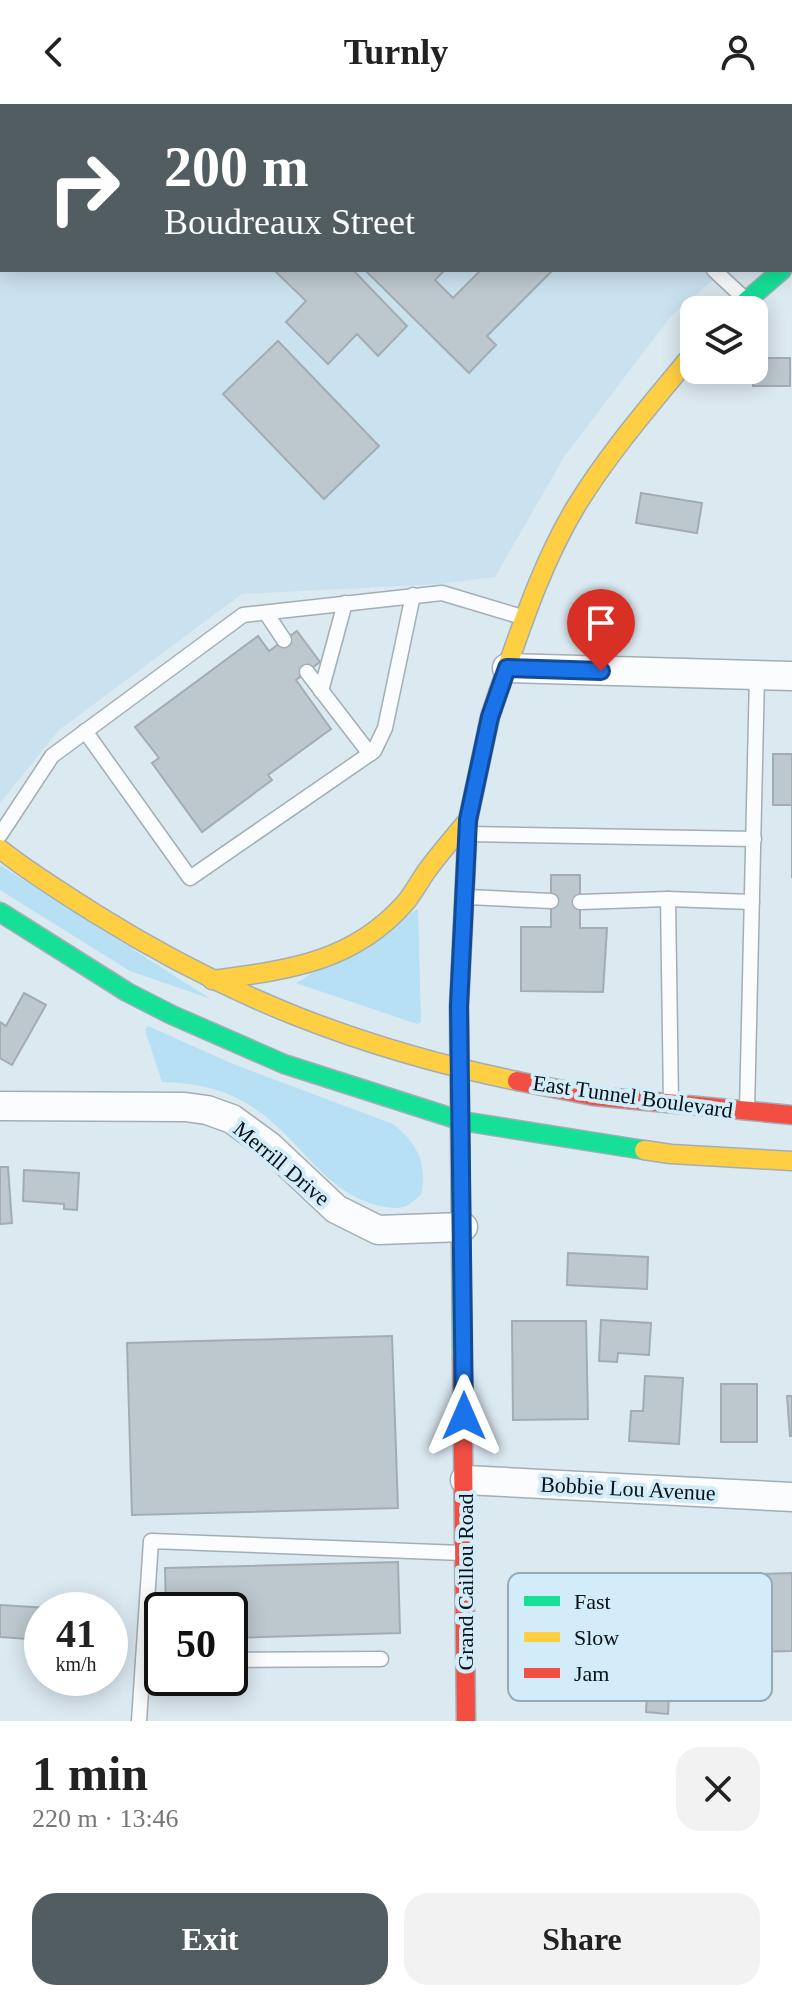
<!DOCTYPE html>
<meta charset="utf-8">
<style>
body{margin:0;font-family:Georgia,serif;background:#f2f2f2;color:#222;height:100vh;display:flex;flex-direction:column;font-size:30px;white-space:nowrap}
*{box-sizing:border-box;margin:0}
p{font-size:26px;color:#767676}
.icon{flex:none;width:44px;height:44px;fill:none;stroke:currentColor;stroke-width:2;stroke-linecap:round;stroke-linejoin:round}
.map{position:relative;height:1617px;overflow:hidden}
.side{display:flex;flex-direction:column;background:#fff;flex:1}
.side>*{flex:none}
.top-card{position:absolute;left:0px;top:0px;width:792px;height:168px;box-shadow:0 4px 20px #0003;background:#525d62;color:#fff;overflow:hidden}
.fabs{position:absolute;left:680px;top:192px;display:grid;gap:16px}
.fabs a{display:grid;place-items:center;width:88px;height:88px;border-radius:16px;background:#fff;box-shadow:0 4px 20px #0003;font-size:40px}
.speed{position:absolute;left:24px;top:1488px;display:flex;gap:16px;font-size:40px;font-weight:700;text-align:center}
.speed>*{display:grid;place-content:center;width:104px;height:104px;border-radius:50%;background:#fff;box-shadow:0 4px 20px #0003;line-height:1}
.speed small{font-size:20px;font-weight:400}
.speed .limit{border:4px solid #111;border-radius:12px;background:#fff;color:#111}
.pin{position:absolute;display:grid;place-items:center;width:68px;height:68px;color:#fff;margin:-82px -34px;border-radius:50% 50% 50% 0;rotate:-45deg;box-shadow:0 0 8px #0007}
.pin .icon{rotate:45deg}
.me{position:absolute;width:88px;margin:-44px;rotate:0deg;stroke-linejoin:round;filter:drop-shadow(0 0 6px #0008)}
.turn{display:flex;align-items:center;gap:28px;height:168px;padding:0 32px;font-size:36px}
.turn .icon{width:104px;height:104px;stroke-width:2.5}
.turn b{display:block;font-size:56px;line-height:68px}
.round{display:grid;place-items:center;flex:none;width:84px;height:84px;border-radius:24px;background:#f2f2f2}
.head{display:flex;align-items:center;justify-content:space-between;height:136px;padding:0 32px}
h1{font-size:48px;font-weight:800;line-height:60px}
.button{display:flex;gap:16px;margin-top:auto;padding:16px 32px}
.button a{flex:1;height:92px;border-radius:24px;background:#525d62;color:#fff;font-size:32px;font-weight:800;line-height:92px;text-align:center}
.button a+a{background:#f2f2f2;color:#222}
header{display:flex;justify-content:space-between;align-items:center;height:104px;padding:0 32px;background:#fff;font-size:36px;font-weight:800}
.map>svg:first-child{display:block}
</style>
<header><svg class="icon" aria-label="back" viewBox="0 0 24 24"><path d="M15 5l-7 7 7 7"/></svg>Turnly<svg class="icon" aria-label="person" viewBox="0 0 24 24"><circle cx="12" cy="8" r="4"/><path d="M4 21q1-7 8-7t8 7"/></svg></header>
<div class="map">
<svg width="792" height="1617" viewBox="0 0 792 1617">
<rect width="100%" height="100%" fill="#dbe9f1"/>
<g fill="#cae2ef">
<path d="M309,0H765L766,2H301Z"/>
<path d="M0,73H2V166H725L671,212L564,353L495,473L439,480L242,490L59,626L0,699Z"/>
</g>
<g fill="#b7e0f4">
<path d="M0,761L211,895L130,867L0,786Z"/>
<path d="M418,805L421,918L417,920L296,879Z"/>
<path d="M148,922L233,960L393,1020C417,1039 428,1060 421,1090C417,1094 412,1099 406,1102C398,1106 385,1103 376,1101C325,1087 302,1039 261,1009C231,986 199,979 162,978L145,926Z"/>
</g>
<g fill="#bdc8ce" stroke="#a2acb2" stroke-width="2">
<path d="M274,166H353L407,222L378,252L357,230L328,260L286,218L306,197Z"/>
<path d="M365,166H445L435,176L453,194L481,166H553L487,232L496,241L469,269Z"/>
<path d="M278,237L379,342L324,395L223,290Z"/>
<path d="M754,254H790V282H753Z"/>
<path d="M641,389L702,399L697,429L636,419Z"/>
<path d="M297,527L320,558L296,576L331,625L268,671L272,676L202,728L152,659L159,654L135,623L258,532L269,547Z"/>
<path d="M773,650H792V774V701H773Z"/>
<path d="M551,771H580V824H607L603,888L521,887V823H551Z"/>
<path d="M24,889L46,901L12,961L0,954V918L6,922Z"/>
<path d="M0,1063H8L12,1119L0,1120Z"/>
<path d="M24,1066L79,1069L77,1106L64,1105V1100L23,1097Z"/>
<path d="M568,1149L648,1153L647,1185L567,1181Z"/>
<path d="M601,1216L651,1219L649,1251L618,1249L617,1258L599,1257Z"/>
<path d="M512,1217H586L588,1315L513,1316Z"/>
<path d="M392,1232L398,1404L132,1411L127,1239Z"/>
<path d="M645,1272L683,1274L679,1340L629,1337L631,1307H643Z"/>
<rect x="721" y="1280" width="36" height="58"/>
<path d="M787,1292H792V1332H790Z"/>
<path d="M398,1458L400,1529L230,1534V1506H166L165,1464Z"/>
<path d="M792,1469V1547L668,1550V1536L621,1537L620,1510L642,1509L640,1474Z"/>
<path d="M0,1501L65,1505V1506H42V1536L0,1533Z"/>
<path d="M649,1553L671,1554L668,1610L646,1608Z"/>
</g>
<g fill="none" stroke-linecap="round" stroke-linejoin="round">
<g stroke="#a3aeb4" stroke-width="17">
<g id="lane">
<path d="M579,2L581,0"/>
<path d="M714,166L746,196"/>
<path d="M266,509L284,536"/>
<path d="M307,568L370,650"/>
<path d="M321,587L345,499"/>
<path d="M85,627L190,774L374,647L385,624L413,491"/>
<path d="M468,730L754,735"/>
<path d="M0,731L52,652L243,511L442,489L522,513"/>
<path d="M468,793L551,797"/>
<path d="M668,795L671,999"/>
<path d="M580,798L668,795L752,798"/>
<path d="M747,1007L757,571"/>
<path d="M143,1556H162"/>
<path d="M230,1556L381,1555"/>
<path d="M139,1617L151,1437L462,1449"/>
</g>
</g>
<g stroke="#a3aeb4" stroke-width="31">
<g id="street">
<path d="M507,564L792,572"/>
<path d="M0,1002L185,1003L207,1006L232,1015L269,1042L336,1105L378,1126L463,1123"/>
<path d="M465,1376L792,1393"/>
</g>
</g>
<g stroke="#a3aeb4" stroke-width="21">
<g id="fast">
<path d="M736,206L782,166"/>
<path d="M0,808L127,888L172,911L284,960L462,1017L644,1046"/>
<path d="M462,1255L459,902L468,716L490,613L499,586"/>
</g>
</g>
<g stroke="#a3aeb4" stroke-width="21">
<g id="slow">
<path d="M499,586C521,524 541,461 575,404C609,348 652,299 694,248"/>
<path d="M0,745C30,769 63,789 96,810C230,894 362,945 517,977"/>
<path d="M212,876C287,866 352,859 405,799C413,790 419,778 426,768C439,750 454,733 468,716"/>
<path d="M644,1046L671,1050L792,1057"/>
</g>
</g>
<g stroke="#a3aeb4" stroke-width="21">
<g id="jam">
<path d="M517,977L593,992L792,1011"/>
<path d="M462,1255L466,1617"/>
</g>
</g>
<use href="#lane" stroke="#fafcfd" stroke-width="14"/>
<use href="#street" stroke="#fafcfd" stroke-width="28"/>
<use href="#fast" stroke="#16e098" stroke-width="18"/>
<use href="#slow" stroke="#ffcf43" stroke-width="18"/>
<use href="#jam" stroke="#f24e42" stroke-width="18"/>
</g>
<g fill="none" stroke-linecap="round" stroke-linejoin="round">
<g stroke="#114b97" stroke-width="20">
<path id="route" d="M464,1312L459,902L468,716L490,613L507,564L601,567"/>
</g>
<use href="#route" stroke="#1a73e8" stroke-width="14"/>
</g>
<g text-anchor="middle" stroke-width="8" stroke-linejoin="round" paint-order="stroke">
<g font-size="22" fill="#081115" stroke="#d3ecf9">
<text transform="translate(633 992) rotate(8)" y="8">East Tunnel Boulevard</text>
<text transform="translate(282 1059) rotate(40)" y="8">Merrill Drive</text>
<text transform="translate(628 1384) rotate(3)" y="8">Bobbie Lou Avenue</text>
<text transform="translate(465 1478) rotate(-90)" y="8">Grand Caillou Road</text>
</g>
</g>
<rect x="508" y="1469" width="264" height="128" rx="12" fill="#d3ecf9" stroke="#96aab5" stroke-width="2"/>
<rect x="524" y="1492" width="36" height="10" fill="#16e098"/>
<rect x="524" y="1528" width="36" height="10" fill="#ffcf43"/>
<rect x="524" y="1564" width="36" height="10" fill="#f24e42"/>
<g font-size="22" fill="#081115">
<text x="574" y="1505">Fast</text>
<text x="574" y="1541">Slow</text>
<text x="574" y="1577">Jam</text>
</g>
</svg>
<div class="fabs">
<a><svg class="icon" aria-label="layers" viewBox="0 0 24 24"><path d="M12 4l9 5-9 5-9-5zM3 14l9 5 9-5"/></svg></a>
</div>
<div class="speed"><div>41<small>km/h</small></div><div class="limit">50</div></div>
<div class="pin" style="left:601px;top:567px;background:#d93025"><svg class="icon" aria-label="arrive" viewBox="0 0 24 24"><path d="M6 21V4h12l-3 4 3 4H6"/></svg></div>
<svg class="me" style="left:464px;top:1312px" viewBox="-20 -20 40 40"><path d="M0-17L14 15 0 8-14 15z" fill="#1a73e8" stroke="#fff" stroke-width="4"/></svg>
<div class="top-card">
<div class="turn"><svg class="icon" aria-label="right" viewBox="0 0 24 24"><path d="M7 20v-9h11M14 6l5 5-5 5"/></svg><div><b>200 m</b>Boudreaux Street</div></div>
</div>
</div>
<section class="side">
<div class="head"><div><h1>1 min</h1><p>220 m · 13:46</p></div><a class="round"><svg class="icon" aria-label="close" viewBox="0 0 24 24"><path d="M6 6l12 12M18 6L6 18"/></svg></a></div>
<div class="button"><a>Exit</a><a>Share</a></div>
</section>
